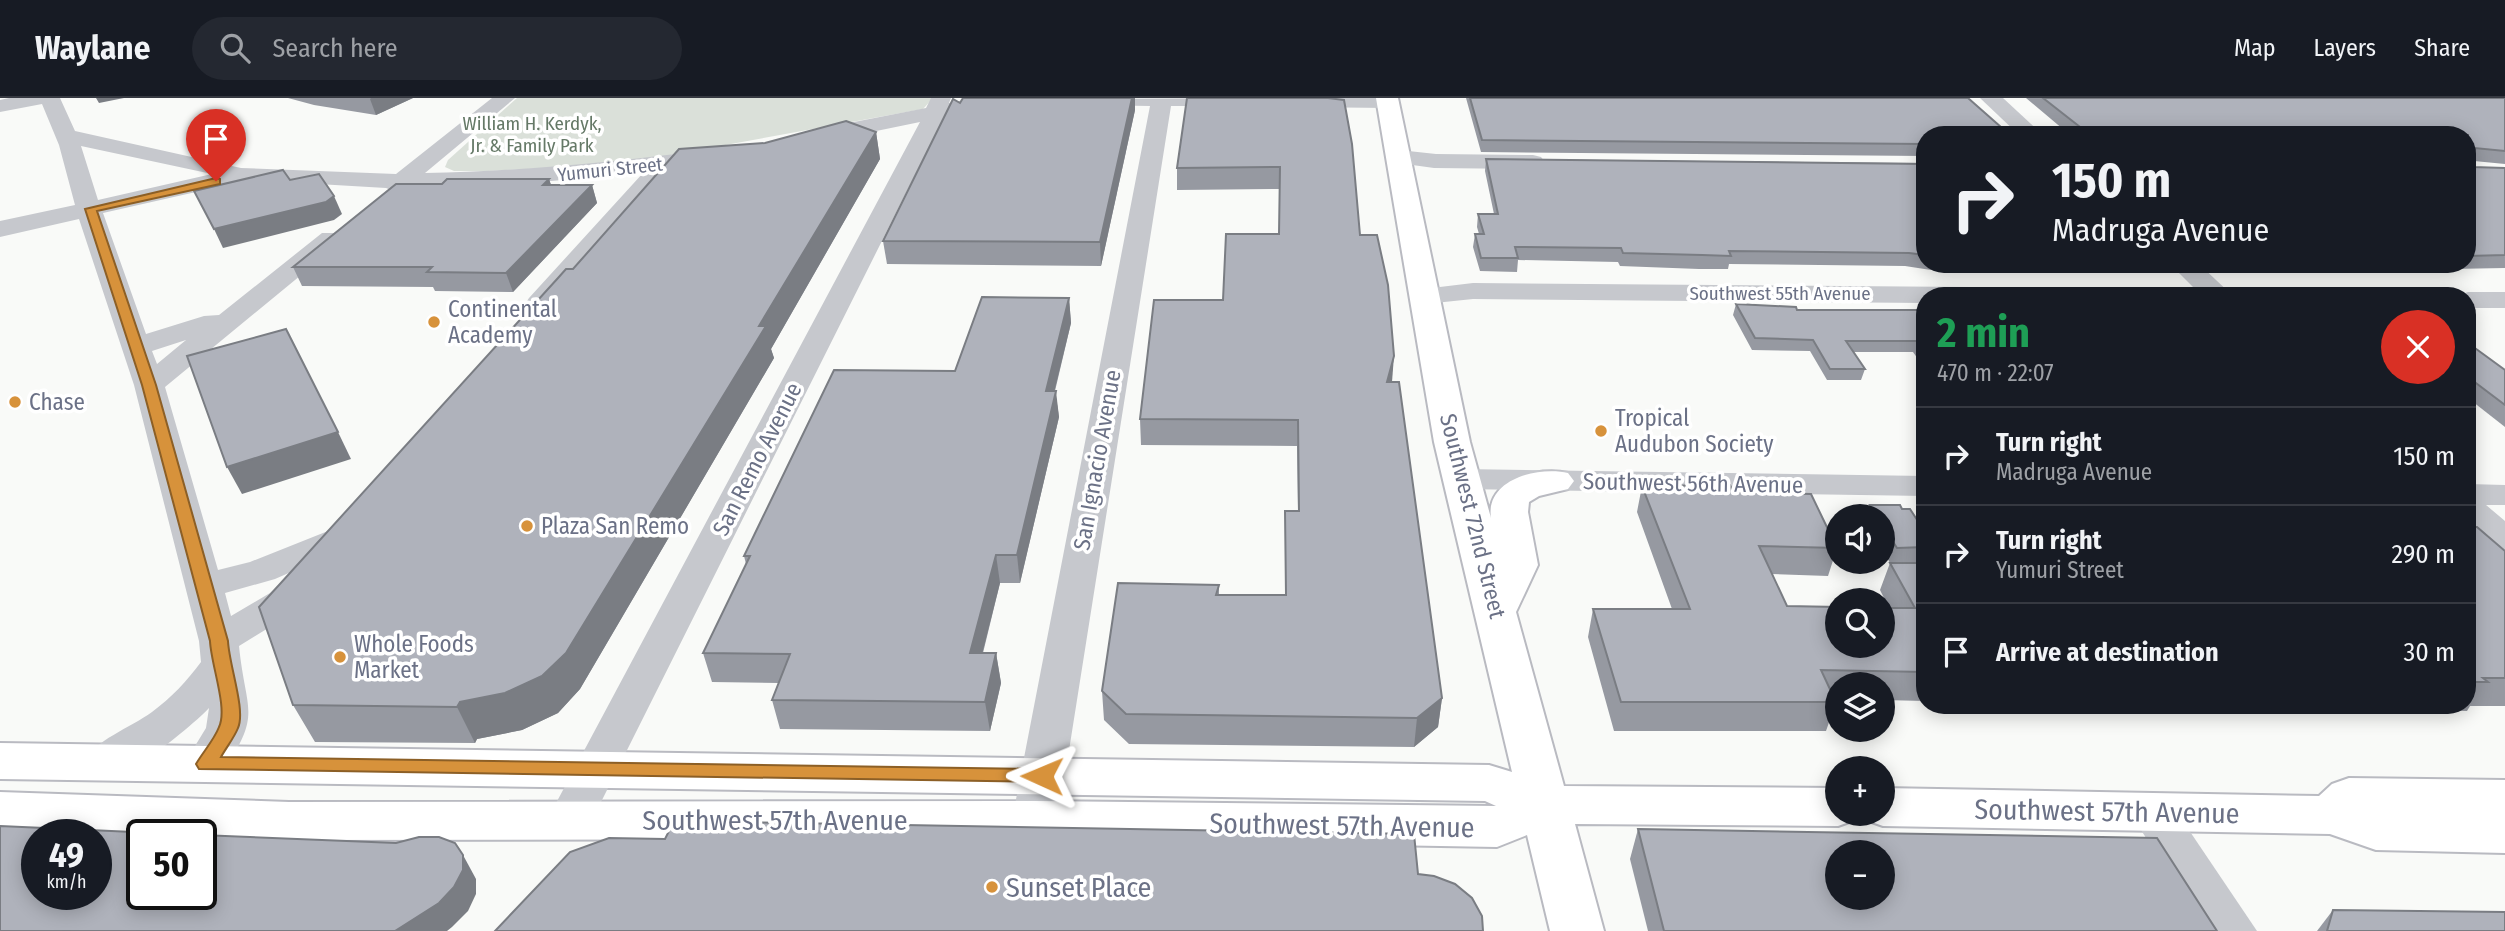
<!DOCTYPE html>
<meta charset="utf-8">
<style>
body{margin:0;font-family:"Fira Sans Condensed",sans-serif;background:#242831;color:#f1f3f6;height:100vh;display:flex;flex-direction:column;font-size:26px;white-space:nowrap}
*{box-sizing:border-box;margin:0}
p{font-size:23px;color:#9ea1a6}
.icon{flex:none;width:38px;height:38px;fill:none;stroke:currentColor;stroke-width:2;stroke-linecap:round;stroke-linejoin:round}
.map{position:relative;flex:1;overflow:hidden}
.details{position:absolute;left:1916px;top:189px;width:560px;height:427px;display:flex;flex-direction:column;background:#171b24;border-radius:28px;box-shadow:0 4px 18px #0003}
.details>*{flex:none}
.hud{position:absolute;left:1916px;top:28px;width:560px;height:147px;border-radius:28px;box-shadow:0 4px 18px #0003;background:#171b24;color:#f1f3f6;overflow:hidden}
.tools{position:absolute;left:1825px;top:406px;display:grid;gap:14px}
.tools a{display:grid;place-items:center;width:70px;height:70px;border-radius:50%;background:#171b24;box-shadow:0 4px 18px #0003;font-size:35px}
.speed{position:absolute;left:21px;top:721px;display:flex;gap:14px;font-size:35px;font-weight:700;text-align:center}
.speed>*{display:grid;place-content:center;width:91px;height:91px;border-radius:50%;background:#171b24;box-shadow:0 4px 18px #0003;line-height:1}
.speed small{font-size:18px;font-weight:400}
.speed .limit{border:4px solid #111;border-radius:10px;background:#fff;color:#111}
.pin{position:absolute;display:grid;place-items:center;width:60px;height:60px;color:#fff;margin:-72px -30px;border-radius:50% 50% 50% 0;rotate:-45deg;box-shadow:0 0 7px #0007}
.pin .icon{rotate:45deg}
.me{position:absolute;width:77px;margin:-38px;rotate:271deg;stroke-linejoin:round;filter:drop-shadow(0 0 5px #0008)}
.turn{display:flex;align-items:center;gap:24px;height:147px;padding:0 21px;font-size:32px}
.turn .icon{width:91px;height:91px;stroke-width:2.5}
.turn b{display:block;font-size:49px;line-height:60px}
.round{display:grid;place-items:center;flex:none;width:74px;height:74px;border-radius:37px;background:#242831}
.head{display:flex;align-items:center;justify-content:space-between;height:119px;padding:0 21px}
h1{font-size:42px;font-weight:700;line-height:52px;color:#1e9e55}
ul{padding:0;list-style:none}
li{display:flex;align-items:center;gap:21px;height:98px;padding:0 21px;border-top:2px solid #363941}
li div{flex:1}
li b{display:block;font-size:26px}
li em{font-style:normal}
header{display:flex;align-items:center;gap:42px;box-sizing:border-box;height:98px;padding:0 35px;background:#171b24;border-bottom:2px solid #363941}
header strong{font-size:33px}
nav{display:flex;gap:38px;margin-inline-start:auto;font-size:24px}
.search{width:490px;height:63px;background:#242831;display:flex;align-items:center;gap:18px;box-sizing:border-box;padding:0 24px;border-radius:38px;color:#9ea1a6;font-size:26px}
.map>svg:first-child{display:block}
</style>
<header>
<strong>Waylane</strong>
<div class="search"><svg class="icon" aria-label="search" viewBox="0 0 24 24"><circle cx="10" cy="10" r="6"/><path d="M15 15l6 6"/></svg>Search here</div>
<nav><a>Map</a><a>Layers</a><a>Share</a></nav>
</header>
<div class="map">
<svg width="2505" height="833" viewBox="0 0 2505 833">
<rect width="100%" height="100%" fill="#f9faf8"/>
<path fill="#dae0d9" d="M517,0H933L923,11L621,66L488,73H454L445,69L448,62Z"/>
<g fill="none" stroke-linecap="round" stroke-linejoin="round">
<g stroke="#b9bac1" stroke-width="4">
<g id="secondary">
<path d="M1376,0H1398L1470,344L1491,420C1485,381 1539,368 1568,375L1574,383L1568,391L1539,398L1529,404L1528,414L1538,467L1516,514L1564,688L1838,690V716H1859L1855,722L1838,728L1575,726L1604,833H1550L1527,737L1497,749L1035,741L289,742L201,739V737L0,732V694L289,704L1035,703L1496,708L1485,703L0,681V645L1489,667L1512,674L1434,344Z"/>
<path d="M2349,680L2505,682V755L2376,752L2330,736L1883,728L1866,722L1862,716H1883V690L2319,698L2332,686Z"/>
</g>
</g>
<g fill="#c6c8cd" fill-rule="evenodd">
<path d="M9,0H60L75,33L241,70L396,76L492,0H515L425,75C523,73 618,64 714,51L725,58L714,65L671,71L549,212H529L525,206L529,200L643,75L495,88L408,90L396,94L386,90L249,82L103,115L146,236L204,218L219,217L322,135H340L344,140L340,145L165,289L218,472L250,464L328,433L341,436L346,444L341,452L275,481L225,495L231,518L270,495L287,479L300,476L313,479L319,488L296,513L239,548C246,617 263,613 221,677L206,682L191,677L184,666L206,630L209,610C192,628 129,680 105,681C100,681 93,678 89,676L82,665C95,642 130,630 152,614C171,600 187,583 201,564L199,543L134,287L79,121L0,139V123L75,107L59,47L42,6L0,14V2ZM81,48L212,76L98,102ZM186,242L157,266L152,253Z"/>
<path d="M931,0H951L949,5L975,0L1006,2L1003,6L944,19L586,734L570,740L554,734L547,722L920,24L818,45L807,38L818,31L926,10Z"/>
<path d="M1243,0L1241,6L1234,8H1171L1058,722L1051,734L1035,740L1019,734L1012,722L1150,8L1087,7L1077,1Z"/>
<path d="M1289,0H1396L1399,4L1388,10L1297,9L1290,7L1286,3Z"/>
<path d="M1980,0H2003L2043,37H2019Z"/>
<path d="M1399,52L1436,56L1533,57L1541,59L1545,64L1541,69L1533,71L1434,70L1391,64L1388,59Z"/>
<path d="M2170,166H2199L2233,198H2202Z"/>
<path d="M1473,185L2092,190L2102,192L2106,198H1925V205L1473,201L1425,206L1415,204L1411,198L1415,192Z"/>
<path d="M2468,194H2505V210H2468V198H2457Z"/>
<path d="M1462,371L1925,378V398L1462,391L1450,388L1445,381L1450,374Z"/>
<path d="M2468,386L2505,387V407H2486L2505,423V453L2492,450L2468,427Z"/>
<path d="M2152,696L2168,701L2257,833H2205L2129,713L2136,701Z"/>
</g>
<use href="#secondary" fill="#fff" fill-rule="evenodd"/>
</g>
<g fill="#9699a1">
<path d="M288,0H413L376,17L314,7Z"/>
<path d="M1187,0H1333L1360,137L1392,284L1442,600L1438,629L1414,649L1129,646L1104,622L1102,593L1219,487V497H1286L1285,413H1298L1297,348L1141,347L1140,321L1223,202L1279,136L1280,91L1177,92V70Z"/>
<path d="M1466,0H1968L1925,37V58L1481,54Z"/>
<path d="M2026,0H2505V66L2474,63L2473,69L2505,70V170L2396,172L2394,174L2229,170L2224,166H2468V37H2070Z"/>
<path d="M1135,12L1101,168L887,166L883,143Z"/>
<path d="M876,34L880,61L771,251L774,260L580,591L558,615L522,632L477,641L475,645L315,644L293,607L573,171L765,45Z"/>
<path d="M1486,61L1925,65V166H2156L2152,175L1931,172L1905,168L1729,166L1728,171H1699L1620,168L1618,164L1518,162L1517,174L1480,173L1473,149L1475,136H1479L1477,129L1478,116H1494L1485,73Z"/>
<path d="M549,81L551,87H592L597,105L513,194L435,193L433,189L302,188L293,169L442,86Z"/>
<path d="M1069,200L1071,225L1055,293L1059,319L1020,485H1000L983,555H996L1001,585L990,633L780,631L772,602L779,585L712,584L703,555L746,466L744,458L955,273Z"/>
<path d="M1736,206L1797,212H1925V271L1913,254H1853L1865,271L1861,282H1827L1810,253L1752,252L1733,217Z"/>
<path d="M2468,245L2505,272V329L2468,300Z"/>
<path d="M1642,388L1733,394L1837,450L1828,478L1772,476L1787,508L1889,510L1880,492L1890,465L1883,452V418H1867L1870,407L1902,411L1925,434V464L1915,465H1925V603L1883,602V586H1838V601H1835L1836,604L1826,633H1614L1588,539L1593,511H1672L1637,414Z"/>
<path d="M2468,429L2505,453V608H2470L2467,613L2164,607H2468Z"/>
<path d="M1638,731L2217,833H1648L1630,761Z"/>
<path d="M2333,812L2505,833H2317Z"/>
</g>
<g fill="#7a7d83">
<path d="M96,0H124L99,5Z"/>
<path d="M371,0H413L376,17L370,1Z"/>
<path d="M1132,0H1135V12L1101,168L1100,144Z"/>
<path d="M876,34L880,61L771,251L774,260L580,591L558,615L522,632L477,641L475,645L457,609L460,604L759,228Z"/>
<path d="M549,81L555,99L543,87Z"/>
<path d="M592,87L597,105L513,194L506,175Z"/>
<path d="M334,98L342,116L334,122L223,150L214,131Z"/>
<path d="M1069,200L1071,225L1048,319L1046,293Z"/>
<path d="M1394,258L1392,284H1387Z"/>
<path d="M1056,293L1059,319L1020,485L1017,457Z"/>
<path d="M338,334L351,361L242,396L227,369Z"/>
<path d="M996,457L1000,485L975,584L970,555Z"/>
<path d="M996,555L1001,585L990,633L985,604Z"/>
<path d="M1442,600L1438,629L1414,649L1417,620Z"/>
<path d="M463,757L476,781V796L468,813L452,829L447,833H395Z"/>
</g>
<g fill="#afb2bb" stroke="#7a7d83" stroke-width="2" fill-rule="evenodd">
<path d="M963,0H1132L1100,144L883,143L953,1L960,5Z"/>
<path d="M1187,0H1328L1344,2L1352,46L1360,137H1377L1388,187L1394,258L1387,284H1399L1442,600L1417,620L1126,616L1102,593L1118,485L1219,487L1216,497H1286L1285,413H1299L1298,322L1140,321L1154,202H1223L1226,136H1279L1280,69L1177,70Z"/>
<path d="M1470,0H1968L2010,37H1925V46L1482,42Z"/>
<path d="M2043,0H2505V53L2475,50L2473,69L2505,70V157L2468,158V37L2089,36Z"/>
<path d="M846,23L876,34L759,228H766L566,555L542,578L505,595L460,604L457,609L293,607L259,509L558,180L566,171H573L679,51L765,45Z"/>
<path d="M1486,61L1925,66V157L1909,155L1729,153L1731,158L1702,157L1623,155L1621,150L1515,149L1518,160H1481L1475,136H1484L1478,116H1498Z"/>
<path d="M283,72L290,82L319,76L334,98L326,104L214,131L194,93Z"/>
<path d="M447,81H549L543,87H592L506,175L427,174L432,169H293L396,86H442Z"/>
<path d="M982,199L1069,200L1046,293H1056L1017,457H996L970,555H996L985,604L772,602L790,556L703,555L750,458H744L834,272L955,273Z"/>
<path d="M1736,206L1796,209L1797,212H1925V254L1917,243H1846L1865,271H1830L1813,242L1755,240Z"/>
<path d="M286,231L338,334L227,369L187,258Z"/>
<path d="M2468,245L2505,272V307L2468,279Z"/>
<path d="M1730,387L1733,394L1811,396L1837,450L1759,448L1787,508L1838,509V548H1883V510H1915L1890,465H1925V574L1821,572L1836,604H1621L1593,511H1690L1642,388Z"/>
<path d="M1870,407H1900L1902,411H1910L1925,434V449L1897,450L1883,428V418H1877Z"/>
<path d="M2468,429H2477L2505,453V580H2483L2488,584H2468Z"/>
<path d="M674,723L1414,736L1418,776L1434,778L1455,786L1472,800L1482,818L1483,833H495L570,754L609,740L665,741Z"/>
<path d="M0,728L200,737H142V796H201V737L396,745L419,739H439L455,745L463,757V772L454,789L439,805L395,833H0ZM37,737H96V796H37Z"/>
<path d="M1638,731L2157,740L2217,833H1664ZM1838,754H1883V800H1838Z"/>
<path d="M2333,812L2505,814V833H2327Z"/>
</g>
<path fill="#d7923b" stroke="#8c5f26" stroke-width="2" d="M216,80L220,81V86L97,113L156,287L228,543C229,567 246,612 238,630C234,640 226,650 221,659L1042,671L1049,673L1052,678L1049,684L199,671L196,666C203,654 214,642 219,629C228,610 211,567 210,543L142,287L85,111Z"/>
<g fill="#d7923b" stroke="#fff" stroke-width="2.5">
<circle cx="434" cy="224" r="7"/>
<circle cx="15" cy="304" r="7"/>
<circle cx="1601" cy="333" r="7"/>
<circle cx="527" cy="428" r="7"/>
<circle cx="340" cy="559" r="7"/>
<circle cx="992" cy="789" r="7"/>
</g>
<g text-anchor="middle" stroke-width="7" stroke-linejoin="round" paint-order="stroke">
<g font-size="19" fill="#657967" stroke="#fff">
<text x="532" y="32">William H. Kerdyk,<tspan x="532" dy="22">Jr. &amp; Family Park</tspan></text>
</g>
<g font-size="19" fill="#6b7186" stroke="#fff">
<text transform="translate(610 71) rotate(-6)" y="7">Yumuri Street</text>
<text x="1780" y="202">Southwest 55th Avenue</text>
</g>
<g font-size="23" fill="#6b7186" stroke="#fff" text-anchor="start">
<text x="448" y="219">Continental<tspan x="448" dy="26">Academy</tspan></text>
<text x="29" y="312">Chase</text>
<text x="1615" y="328">Tropical<tspan x="1615" dy="26">Audubon Society</tspan></text>
<text x="541" y="436">Plaza San Remo</text>
<text x="354" y="554">Whole Foods<tspan x="354" dy="26">Market</tspan></text>
</g>
<g font-size="23" fill="#6b7186" stroke="#fff">
<text transform="translate(757 361) rotate(-63)" y="8">San Remo Avenue</text>
<text transform="translate(1097 362) rotate(-80)" y="8">San Ignacio Avenue</text>
<text transform="translate(1693 385) rotate(1)" y="8">Southwest 56th Avenue</text>
<text transform="translate(1473 418) rotate(76)" y="8">Southwest 72nd Street</text>
</g>
<g font-size="28" fill="#6b7186" stroke="#fff">
<text transform="translate(2107 713) rotate(1)" y="10">Southwest 57th Avenue</text>
<text x="775" y="732">Southwest 57th Avenue</text>
<text transform="translate(1342 727) rotate(1)" y="10">Southwest 57th Avenue</text>
</g>
<g font-size="28" fill="#6b7186" stroke="#fff" text-anchor="start">
<text x="1006" y="799">Sunset Place</text>
</g>
</g>
</svg>
<div class="tools">
<a><svg class="icon" aria-label="sound" viewBox="0 0 24 24"><path d="M4 9h4l5-4v14l-5-4H4zM17 9q2 3 0 6"/></svg></a>
<a><svg class="icon" aria-label="search" viewBox="0 0 24 24"><circle cx="10" cy="10" r="6"/><path d="M15 15l6 6"/></svg></a>
<a><svg class="icon" aria-label="layers" viewBox="0 0 24 24"><path d="M12 4l9 5-9 5-9-5zM3 14l9 5 9-5"/></svg></a>
<a>+</a>
<a>−</a>
</div>
<div class="speed"><div>49<small>km/h</small></div><div class="limit">50</div></div>
<div class="pin" style="left:216px;top:83px;background:#d93025"><svg class="icon" aria-label="arrive" viewBox="0 0 24 24"><path d="M6 21V4h12l-3 4 3 4H6"/></svg></div>
<svg class="me" style="left:1042px;top:678px" viewBox="-20 -20 40 40"><path d="M0-17L14 15 0 8-14 15z" fill="#d7923b" stroke="#fff" stroke-width="4"/></svg>
<div class="hud">
<div class="turn"><svg class="icon" aria-label="right" viewBox="0 0 24 24"><path d="M7 20v-9h11M14 6l5 5-5 5"/></svg><div><b>150 m</b>Madruga Avenue</div></div>
</div>
<section class="details">
<div class="head"><div><h1>2 min</h1><p>470 m · 22:07</p></div><a class="round" style="background:#d93025;color:#fff"><svg class="icon" aria-label="close" viewBox="0 0 24 24"><path d="M6 6l12 12M18 6L6 18"/></svg></a></div>
<ul>
<li><svg class="icon" aria-label="right" viewBox="0 0 24 24"><path d="M7 20v-9h11M14 6l5 5-5 5"/></svg><div><b>Turn right</b><p>Madruga Avenue</p></div><em>150 m</em></li>
<li><svg class="icon" aria-label="right" viewBox="0 0 24 24"><path d="M7 20v-9h11M14 6l5 5-5 5"/></svg><div><b>Turn right</b><p>Yumuri Street</p></div><em>290 m</em></li>
<li><svg class="icon" aria-label="arrive" viewBox="0 0 24 24"><path d="M6 21V4h12l-3 4 3 4H6"/></svg><div><b>Arrive at destination</b></div><em>30 m</em></li>
</ul>
</section>
</div>
